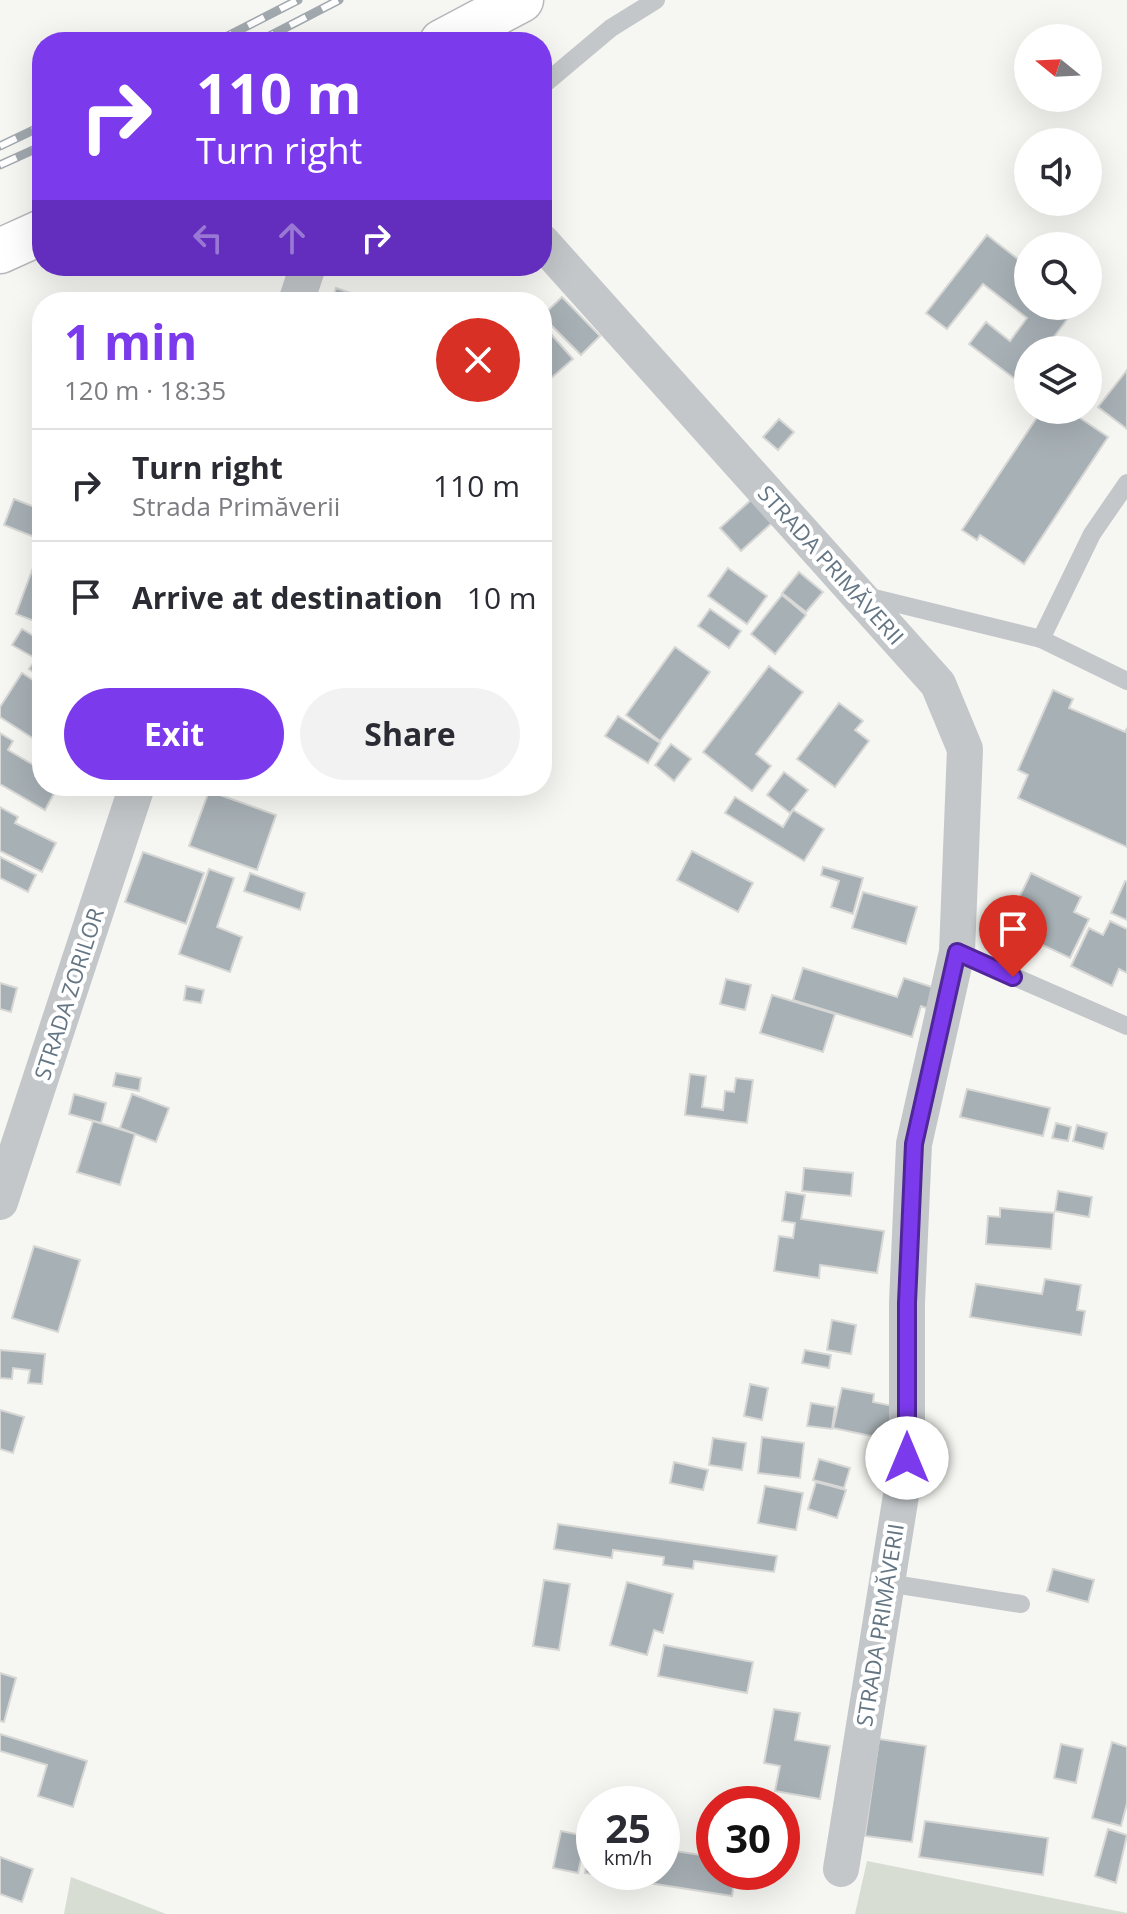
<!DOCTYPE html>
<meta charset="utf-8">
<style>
body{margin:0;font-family:"Open Sans",sans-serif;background:#f2f2f3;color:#2b2b33;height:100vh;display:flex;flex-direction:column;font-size:30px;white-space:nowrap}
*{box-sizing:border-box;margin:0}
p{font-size:26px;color:#7c7c81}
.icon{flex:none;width:44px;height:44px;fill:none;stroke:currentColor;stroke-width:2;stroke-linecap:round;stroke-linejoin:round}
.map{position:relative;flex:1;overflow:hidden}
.side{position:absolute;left:32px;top:292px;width:520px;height:504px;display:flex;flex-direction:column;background:#fff;border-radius:32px;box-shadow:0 8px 32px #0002}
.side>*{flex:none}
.guide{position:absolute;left:32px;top:32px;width:520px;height:244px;border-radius:32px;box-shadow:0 8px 32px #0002;background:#7c3aed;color:#fff;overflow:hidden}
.needle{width:52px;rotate:288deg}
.fabs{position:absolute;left:1014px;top:24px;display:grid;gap:16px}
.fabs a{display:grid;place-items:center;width:88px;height:88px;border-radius:50%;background:#fff;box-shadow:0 8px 32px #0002;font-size:40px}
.speed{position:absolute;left:576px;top:1786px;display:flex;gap:16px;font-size:40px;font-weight:700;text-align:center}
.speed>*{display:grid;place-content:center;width:104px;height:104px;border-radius:50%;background:#fff;box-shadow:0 8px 32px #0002;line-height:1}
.speed small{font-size:20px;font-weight:400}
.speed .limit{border:12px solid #d22;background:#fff;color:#111}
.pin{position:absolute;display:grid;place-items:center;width:68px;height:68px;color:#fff;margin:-82px -34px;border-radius:50% 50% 50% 0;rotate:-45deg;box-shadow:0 0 8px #0007}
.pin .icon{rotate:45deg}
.me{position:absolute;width:88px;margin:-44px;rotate:0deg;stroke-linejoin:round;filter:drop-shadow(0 0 6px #0008)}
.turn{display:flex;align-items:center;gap:28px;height:168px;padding:0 32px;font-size:36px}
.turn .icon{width:104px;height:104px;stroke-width:2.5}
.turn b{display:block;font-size:56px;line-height:68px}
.lanes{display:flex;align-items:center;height:76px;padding:0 32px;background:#0003;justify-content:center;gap:40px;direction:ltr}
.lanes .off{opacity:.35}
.round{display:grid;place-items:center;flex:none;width:84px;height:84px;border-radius:42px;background:#f2f2f3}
.headline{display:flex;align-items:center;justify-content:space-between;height:136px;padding:0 32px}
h1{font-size:48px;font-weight:700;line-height:60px;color:#7c3aed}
.primary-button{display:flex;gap:16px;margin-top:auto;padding:16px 32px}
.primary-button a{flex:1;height:92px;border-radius:48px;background:#7c3aed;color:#fff;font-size:32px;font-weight:700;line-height:92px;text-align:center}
.primary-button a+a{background:#f2f2f3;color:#2b2b33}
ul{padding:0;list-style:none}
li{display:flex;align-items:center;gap:24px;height:112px;padding:0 32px;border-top:2px solid #e1e1e2}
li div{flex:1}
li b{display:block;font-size:30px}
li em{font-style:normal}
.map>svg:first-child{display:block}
</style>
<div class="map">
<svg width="1127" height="1914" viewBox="0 0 1127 1914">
<rect width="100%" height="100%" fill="#f6f6f2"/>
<g fill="#d7ddd3">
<path d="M867,1861L1127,1913V1914H855Z"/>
<path d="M71,1877L166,1914H64Z"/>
</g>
<g fill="#a7b0b5" stroke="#d7d7d5" stroke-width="2">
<path d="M987,235L1028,267V306H1077L1044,350H1028V370L1019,382L969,344L986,322L1010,341L1027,318L983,284L947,329L926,313Z"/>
<path d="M336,288L376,302H332Z"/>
<path d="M562,297L600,336L581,355L542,316Z"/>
<path d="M542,324L573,359L550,379L542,370Z"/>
<path d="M1127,370V429L1098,407Z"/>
<path d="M1042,410H1068L1108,437L1024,564L980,535L977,540L962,530Z"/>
<path d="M779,419L794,432L778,450L763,437Z"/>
<path d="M14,499L42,510V540L4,525Z"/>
<path d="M752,499L773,522L741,551L720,528Z"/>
<path d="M34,565L42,568V608L37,622L16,614Z"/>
<path d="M728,568L767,596L747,624L708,596Z"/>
<path d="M799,572L823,592L806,612L782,593Z"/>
<path d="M782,595L806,615L775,654L751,634Z"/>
<path d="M710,609L741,631L729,648L698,626Z"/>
<path d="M22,629L42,641L33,657L12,645Z"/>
<path d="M675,647L710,672L660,741L626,715Z"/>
<path d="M41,652H42V678L29,669Z"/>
<path d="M769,666L803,692L756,754L771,766L752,791L703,752Z"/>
<path d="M22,673L42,686L39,701L42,703V744L0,717V707Z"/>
<path d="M1053,690L1073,699L1069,708L1125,732L1127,728V847L1018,798L1028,775L1018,770Z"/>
<path d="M839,703L863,721L855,730L869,741L835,787L797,759Z"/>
<path d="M618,716L660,743L648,763L605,736Z"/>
<path d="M0,733L13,741L8,750L42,770V786H58L45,810L0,784Z"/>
<path d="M671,744L691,759L674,781L655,765Z"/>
<path d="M784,772L808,790L790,813L767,795Z"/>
<path d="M209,791L276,815L257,870L189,846Z"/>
<path d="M735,797L783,827L793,810L824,829L804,861L725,813Z"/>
<path d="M0,807L18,817L15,823L56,843L42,872L0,851Z"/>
<path d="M692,851L753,883L738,912L677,880Z"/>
<path d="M143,852L204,873L186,924L125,902Z"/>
<path d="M0,857L36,875L28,892L0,878Z"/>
<path d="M823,867L863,878L853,914L831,907L839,881L821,875Z"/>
<path d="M209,869L234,878L217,927L242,937L230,972L179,954Z"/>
<path d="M250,873L305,893L300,910L244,891Z"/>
<path d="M1031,873L1081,897L1074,912L1089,919L1070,958L1034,941L1038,933L1009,919Z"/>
<path d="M1125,881L1127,882V920L1111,913Z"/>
<path d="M863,892L917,907L906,944L852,928Z"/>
<path d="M1110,921L1127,929V973L1119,969L1112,986L1071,966L1089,928L1103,935Z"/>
<path d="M803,968L897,997L904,978L941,990L934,1011L921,1006L912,1037L793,1000Z"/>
<path d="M726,979L751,985L745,1010L720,1004Z"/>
<path d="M0,983L17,988L11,1012L0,1009Z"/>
<path d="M186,986L204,990L201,1003L184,1000Z"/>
<path d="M772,995L835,1014L823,1052L760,1033Z"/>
<path d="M116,1073L141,1078L139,1091L113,1086Z"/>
<path d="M690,1074L706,1076L702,1107L723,1110L725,1091L734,1092L736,1078L753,1080L747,1123L685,1115Z"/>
<path d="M967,1089L1050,1108L1043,1136L960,1117Z"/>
<path d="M74,1094L106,1103L101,1123L69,1114Z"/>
<path d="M132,1094L169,1108L156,1142L120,1128Z"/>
<path d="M93,1121L135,1134L120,1185L77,1172Z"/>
<path d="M1056,1123L1071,1127L1068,1141L1052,1138Z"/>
<path d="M1077,1125L1107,1133L1103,1149L1073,1141Z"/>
<path d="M804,1168L853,1173L851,1196L802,1191Z"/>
<path d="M1058,1191L1092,1197L1089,1217L1055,1211Z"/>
<path d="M786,1192L805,1195L801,1219L884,1231L877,1273L820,1265L819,1278L774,1271L779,1236L793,1238L795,1223L782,1221Z"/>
<path d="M1000,1208L1054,1213L1051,1249L986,1244L988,1216L1000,1217Z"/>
<path d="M34,1246L80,1260L58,1332L12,1318Z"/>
<path d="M1045,1279L1081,1285L1077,1310L1085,1311L1081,1335L970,1317L976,1284L1042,1294Z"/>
<path d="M832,1320L856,1325L851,1354L827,1350Z"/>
<path d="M0,1350L45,1354L42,1384L28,1383L30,1370L13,1368L12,1379L0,1378Z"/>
<path d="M805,1350L831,1355L829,1368L802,1363Z"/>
<path d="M750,1384L768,1388L762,1420L744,1416Z"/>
<path d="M842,1388L874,1394L873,1402L903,1408L895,1441L833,1428Z"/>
<path d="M811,1403L835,1407L832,1429L807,1426Z"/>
<path d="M0,1410L24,1417L13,1453L0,1449Z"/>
<path d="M762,1437L804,1443L800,1478L758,1473Z"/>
<path d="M713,1438L746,1443L742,1470L709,1465Z"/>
<path d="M819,1459L850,1468L844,1488L813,1480Z"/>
<path d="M674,1462L708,1470L703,1490L670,1483Z"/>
<path d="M816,1482L846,1490L837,1518L808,1509Z"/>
<path d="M765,1486L803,1493L796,1530L758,1523Z"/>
<path d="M558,1524L777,1556L774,1572L694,1561L693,1569L663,1565L664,1557L613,1550L612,1558L554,1549Z"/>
<path d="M1053,1569L1094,1580L1088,1602L1047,1591Z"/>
<path d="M544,1580L570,1584L559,1650L533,1646Z"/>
<path d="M627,1582L673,1594L663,1633L654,1630L647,1655L610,1645Z"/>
<path d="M664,1645L753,1662L747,1693L658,1676Z"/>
<path d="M0,1673L16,1678L4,1722L0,1721Z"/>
<path d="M774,1709L800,1713L795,1740L830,1746L820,1799L775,1791L780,1766L764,1763Z"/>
<path d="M0,1734L87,1761L73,1807L38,1796L47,1765L0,1751Z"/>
<path d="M879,1739L926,1746L912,1842L865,1836Z"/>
<path d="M1112,1742L1127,1747V1803L1121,1826L1092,1818Z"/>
<path d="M1061,1744L1083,1749L1076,1783L1054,1778Z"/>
<path d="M925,1821L1048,1838L1043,1875L919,1857Z"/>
<path d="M1108,1829L1127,1835L1116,1883L1095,1876Z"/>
<path d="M561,1831L586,1836L578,1873L553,1868Z"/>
<path d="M591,1839H594V1872H662V1849L714,1857V1872H736L732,1896L585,1873Z"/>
<path d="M0,1857L33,1869L22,1902L0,1894Z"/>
</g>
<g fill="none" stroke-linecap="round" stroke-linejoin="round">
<g stroke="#b6b9bc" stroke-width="47">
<g id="trunk">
<path d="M442,42L521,0"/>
<path d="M0,251L42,232"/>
</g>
</g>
<g stroke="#c3c7ca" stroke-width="18">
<path d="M542,86L611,28L656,0"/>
<path d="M866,596L1041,639L1127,681"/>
<path d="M1041,639L1092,534L1127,483"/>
<path d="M957,952L1127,1026"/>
<path d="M887,1583L1021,1604"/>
</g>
<g stroke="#c3c7ca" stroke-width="36">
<path d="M542,242L938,684L965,749L957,952L914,1144L907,1303V1458L841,1869"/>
<path d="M296,302L308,266"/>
<path d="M0,1202L137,786"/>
</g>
<use href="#trunk" stroke="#fff" stroke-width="44"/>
<g stroke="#a1a8ae" stroke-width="9">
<g id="rail">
<path d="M216,42L298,0"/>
<path d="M258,42L339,0"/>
<path d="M0,146L42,126"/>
<path d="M0,165L42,146"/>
</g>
</g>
<use href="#rail" stroke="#fff" stroke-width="6" stroke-dasharray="18" stroke-linecap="butt"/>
</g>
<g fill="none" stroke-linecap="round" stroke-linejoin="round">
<g stroke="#51269a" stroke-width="20">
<path id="route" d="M907,1458V1303L914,1144L957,952L1013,977"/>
</g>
<use href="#route" stroke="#7c3aed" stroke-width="14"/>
</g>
<g text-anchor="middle" stroke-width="8" stroke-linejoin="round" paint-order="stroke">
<g font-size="22" fill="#647684" stroke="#fff">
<text transform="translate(831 565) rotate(48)" y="8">STRADA PRIMĂVERII</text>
<text transform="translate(69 994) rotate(-72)" y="8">STRADA ZORILOR</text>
<text transform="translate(880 1625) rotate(-81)" y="8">STRADA PRIMĂVERII</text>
</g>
</g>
</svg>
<div class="fabs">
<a><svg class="needle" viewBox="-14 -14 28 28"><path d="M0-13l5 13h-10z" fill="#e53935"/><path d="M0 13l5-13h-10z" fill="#7c7c81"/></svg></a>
<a><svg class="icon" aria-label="sound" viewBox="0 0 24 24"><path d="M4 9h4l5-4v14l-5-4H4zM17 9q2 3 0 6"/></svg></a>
<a><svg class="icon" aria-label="search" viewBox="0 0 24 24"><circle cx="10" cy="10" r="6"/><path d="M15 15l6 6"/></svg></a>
<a><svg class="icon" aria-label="layers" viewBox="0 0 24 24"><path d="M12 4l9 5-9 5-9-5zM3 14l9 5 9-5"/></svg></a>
</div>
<div class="speed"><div>25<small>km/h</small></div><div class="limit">30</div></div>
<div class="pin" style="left:1013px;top:977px;background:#d93025"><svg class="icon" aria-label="arrive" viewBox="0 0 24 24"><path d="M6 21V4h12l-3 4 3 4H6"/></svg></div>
<svg class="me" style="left:907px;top:1458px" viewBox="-20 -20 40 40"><circle r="19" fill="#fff"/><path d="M0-13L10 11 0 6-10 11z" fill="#7c3aed"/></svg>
<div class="guide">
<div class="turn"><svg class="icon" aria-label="right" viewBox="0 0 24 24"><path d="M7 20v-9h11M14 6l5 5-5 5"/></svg><div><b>110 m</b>Turn right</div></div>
<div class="lanes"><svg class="icon off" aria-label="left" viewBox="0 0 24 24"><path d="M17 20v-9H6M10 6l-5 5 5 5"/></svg><svg class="icon off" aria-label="ahead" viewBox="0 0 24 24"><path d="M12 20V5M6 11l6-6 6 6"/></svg><svg class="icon" aria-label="right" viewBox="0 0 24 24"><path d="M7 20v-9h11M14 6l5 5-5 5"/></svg></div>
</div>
<section class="side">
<div class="headline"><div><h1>1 min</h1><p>120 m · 18:35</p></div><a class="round" style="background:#d93025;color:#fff"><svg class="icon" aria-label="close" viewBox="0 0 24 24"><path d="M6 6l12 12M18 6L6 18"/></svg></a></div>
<ul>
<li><svg class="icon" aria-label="right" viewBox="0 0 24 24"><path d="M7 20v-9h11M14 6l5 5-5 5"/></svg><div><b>Turn right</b><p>Strada Primăverii</p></div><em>110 m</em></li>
<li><svg class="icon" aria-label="arrive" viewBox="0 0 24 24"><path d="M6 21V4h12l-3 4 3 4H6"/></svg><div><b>Arrive at destination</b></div><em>10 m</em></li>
</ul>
<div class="primary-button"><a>Exit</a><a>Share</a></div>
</section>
</div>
